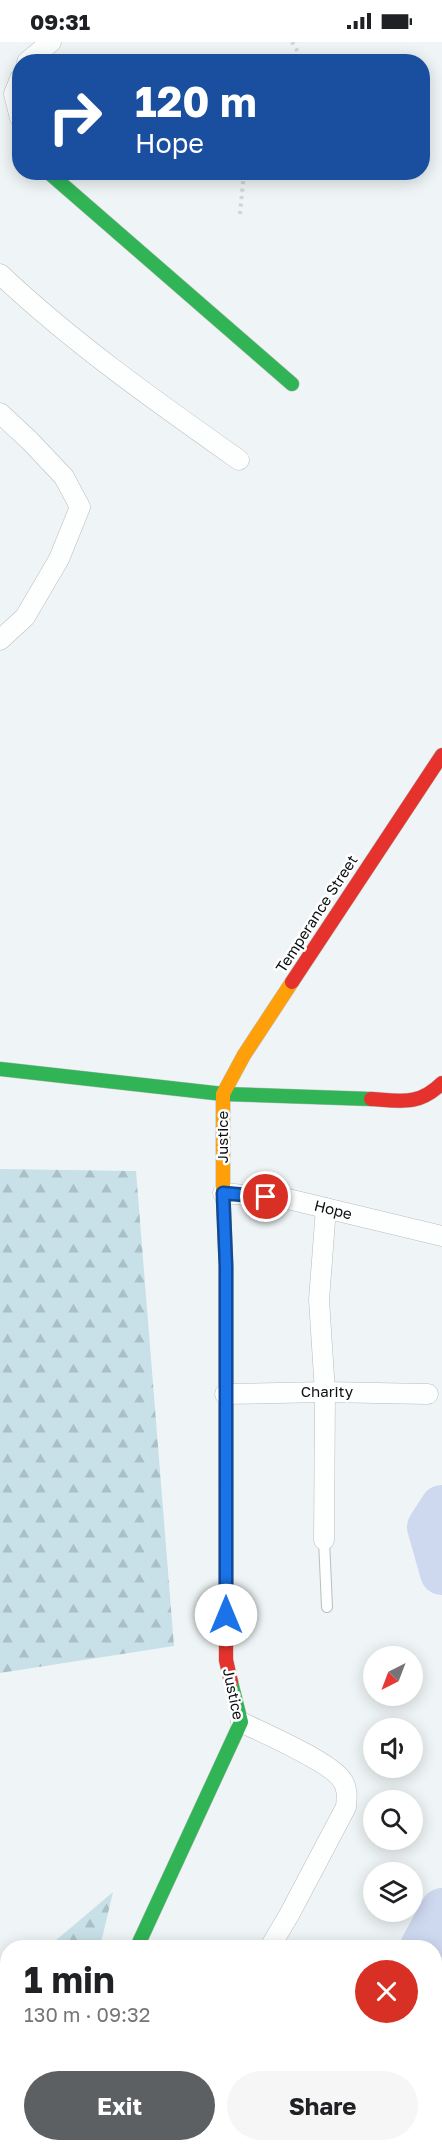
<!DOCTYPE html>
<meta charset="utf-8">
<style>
body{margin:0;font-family:"Golos Text",sans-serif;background:#f6f6f6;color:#202124;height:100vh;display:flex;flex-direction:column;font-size:22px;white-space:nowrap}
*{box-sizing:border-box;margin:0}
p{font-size:20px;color:#757577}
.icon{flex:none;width:33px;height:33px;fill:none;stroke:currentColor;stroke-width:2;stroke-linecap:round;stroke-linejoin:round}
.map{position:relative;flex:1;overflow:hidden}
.drawer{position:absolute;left:0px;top:1898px;width:442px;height:212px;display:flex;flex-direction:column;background:#fff;border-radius:24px 24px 0 0;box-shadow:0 3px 15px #0003}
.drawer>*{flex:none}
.guide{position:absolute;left:12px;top:12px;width:418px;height:126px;border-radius:24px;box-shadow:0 3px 15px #0003;background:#1a4fa0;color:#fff;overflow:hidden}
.needle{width:39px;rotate:222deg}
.controls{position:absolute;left:363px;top:1604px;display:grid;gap:12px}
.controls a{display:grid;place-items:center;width:60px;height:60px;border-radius:50%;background:#fff;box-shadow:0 3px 15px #0003;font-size:30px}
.pin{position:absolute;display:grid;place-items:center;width:51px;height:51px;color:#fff;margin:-26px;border:3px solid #fff;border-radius:50%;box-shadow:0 2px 6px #0007}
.me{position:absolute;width:66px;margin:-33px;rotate:0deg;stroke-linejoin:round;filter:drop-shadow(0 0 4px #0008)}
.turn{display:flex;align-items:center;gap:21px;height:126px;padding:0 24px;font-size:27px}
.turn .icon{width:78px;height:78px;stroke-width:2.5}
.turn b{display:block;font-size:42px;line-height:51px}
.round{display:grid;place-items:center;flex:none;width:63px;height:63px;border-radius:32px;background:#f6f6f6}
.summary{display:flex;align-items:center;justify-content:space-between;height:102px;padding:0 24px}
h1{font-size:36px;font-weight:700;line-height:45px}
.button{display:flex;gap:12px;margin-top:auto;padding:12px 24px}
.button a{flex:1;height:69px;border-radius:36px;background:#5c6062;color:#fff;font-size:24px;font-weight:700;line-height:69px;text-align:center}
.button a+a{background:#f6f6f6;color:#202124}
.status{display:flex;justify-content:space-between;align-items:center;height:42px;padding:0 30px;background:#fff;direction:ltr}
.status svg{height:16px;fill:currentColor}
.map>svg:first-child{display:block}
</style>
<div class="status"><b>09:31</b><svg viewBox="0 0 49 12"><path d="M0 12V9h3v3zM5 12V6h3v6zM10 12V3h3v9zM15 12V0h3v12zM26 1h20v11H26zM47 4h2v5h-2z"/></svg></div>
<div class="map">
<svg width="442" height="2108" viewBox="0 0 442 2108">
<defs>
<pattern id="forest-firs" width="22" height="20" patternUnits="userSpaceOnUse" patternTransform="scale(1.5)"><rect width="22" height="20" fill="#c8e1e8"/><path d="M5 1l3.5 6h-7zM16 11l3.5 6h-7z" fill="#abc0c6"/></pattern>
</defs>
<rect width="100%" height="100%" fill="#eff5f6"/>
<g fill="url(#forest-firs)">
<path d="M0,1127L136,1129L174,1604L0,1631Z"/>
<path d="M113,1850L100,1905H48Z"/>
<path d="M0,1937L2,1944L8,1940V2102H132L135,2108H0Z"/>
</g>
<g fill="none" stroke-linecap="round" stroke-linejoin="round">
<g stroke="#ced9f0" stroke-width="44">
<path d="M442,1465L429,1485L442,1531"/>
<path d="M422,1905L442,1868"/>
<path d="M307,2108L311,2102"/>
</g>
<g stroke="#b9bdbe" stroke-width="12">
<path id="lane" d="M324,1498L327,1565"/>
</g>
<g stroke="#b9bdbe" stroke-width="21">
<g id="street">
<path d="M27,20L51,0"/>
<path d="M20,37L14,52L20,76"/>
<path d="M0,232C73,301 157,360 239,418"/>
<path d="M0,371L30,399L64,435L80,465L59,517L25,575L0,598"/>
<path d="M223,1151L288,1157L442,1194"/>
<path d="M225,1352L325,1350L428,1352"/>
<path d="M324,1498L325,1350L319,1258L326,1166"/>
<path d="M241,1680C263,1691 331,1720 342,1738C348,1746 347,1755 346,1765L289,1873L270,1905"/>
<path d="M162,2102L165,2108"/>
</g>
</g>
<g stroke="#b9bdbe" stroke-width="15">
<g id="fast">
<path d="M48,130L292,342"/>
<path d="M0,1027L223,1052L371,1057"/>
<path d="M137,1905L241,1680L231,1640"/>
</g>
</g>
<g stroke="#b9bdbe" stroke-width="15">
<path id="slow" d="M226,1444V1224L223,1151V1052L244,1013L292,940"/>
</g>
<g stroke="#b9bdbe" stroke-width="15">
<g id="jam">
<path d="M292,940L442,713"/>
<path d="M371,1057C401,1059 419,1064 442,1041"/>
<path d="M226,1444V1618L231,1640"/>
</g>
</g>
<g stroke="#d2d4d5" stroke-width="4" stroke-dasharray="3 4.5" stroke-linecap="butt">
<path d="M292,0L304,20"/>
<path d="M240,172L244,130"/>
</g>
<use href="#lane" stroke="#fdfefe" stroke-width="10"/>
<use href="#street" stroke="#fdfefe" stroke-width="20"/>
<use href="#fast" stroke="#30b455" stroke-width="14"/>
<use href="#slow" stroke="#ff9f0a" stroke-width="14"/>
<use href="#jam" stroke="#e5322d" stroke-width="14"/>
</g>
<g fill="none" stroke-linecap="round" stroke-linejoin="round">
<g stroke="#114b97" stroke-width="15">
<path id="route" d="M226,1573V1224L223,1151L266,1155"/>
</g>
<use href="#route" stroke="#1a73e8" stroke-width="10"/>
</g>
<g text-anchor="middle" stroke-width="5" stroke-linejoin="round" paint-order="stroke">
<g font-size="15" fill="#0d1012" stroke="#fff">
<text transform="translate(317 872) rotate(-57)" y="5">Temperance Street</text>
<text transform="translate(223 1095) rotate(-90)" y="5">Justice</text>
<text transform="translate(333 1168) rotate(14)" y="5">Hope</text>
<text x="327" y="1355">Charity</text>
<text transform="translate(233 1652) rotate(78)" y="5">Justice</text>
</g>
</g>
</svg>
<div class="controls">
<a><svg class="needle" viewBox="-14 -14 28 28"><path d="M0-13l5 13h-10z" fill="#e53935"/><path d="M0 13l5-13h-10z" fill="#757577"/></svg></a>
<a><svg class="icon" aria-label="sound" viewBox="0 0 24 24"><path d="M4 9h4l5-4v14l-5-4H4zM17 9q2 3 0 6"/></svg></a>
<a><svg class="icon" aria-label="search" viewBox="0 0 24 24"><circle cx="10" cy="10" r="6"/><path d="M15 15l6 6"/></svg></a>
<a><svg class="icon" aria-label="layers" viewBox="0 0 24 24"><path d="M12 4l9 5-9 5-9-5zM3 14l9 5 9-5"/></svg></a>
</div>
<div class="pin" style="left:266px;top:1155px;background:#d93025"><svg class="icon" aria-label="arrive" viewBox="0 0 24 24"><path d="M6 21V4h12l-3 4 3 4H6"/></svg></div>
<svg class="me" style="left:226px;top:1573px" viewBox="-20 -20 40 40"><circle r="19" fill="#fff"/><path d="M0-13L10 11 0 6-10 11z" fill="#1a73e8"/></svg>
<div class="guide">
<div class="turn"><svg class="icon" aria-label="right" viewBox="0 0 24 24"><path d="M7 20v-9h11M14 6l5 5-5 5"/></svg><div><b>120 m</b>Hope</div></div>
</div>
<section class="drawer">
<div class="summary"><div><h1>1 min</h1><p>130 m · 09:32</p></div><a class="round" style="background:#d93025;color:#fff"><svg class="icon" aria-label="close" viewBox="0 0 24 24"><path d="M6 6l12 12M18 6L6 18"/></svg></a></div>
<div class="button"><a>Exit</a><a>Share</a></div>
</section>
</div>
